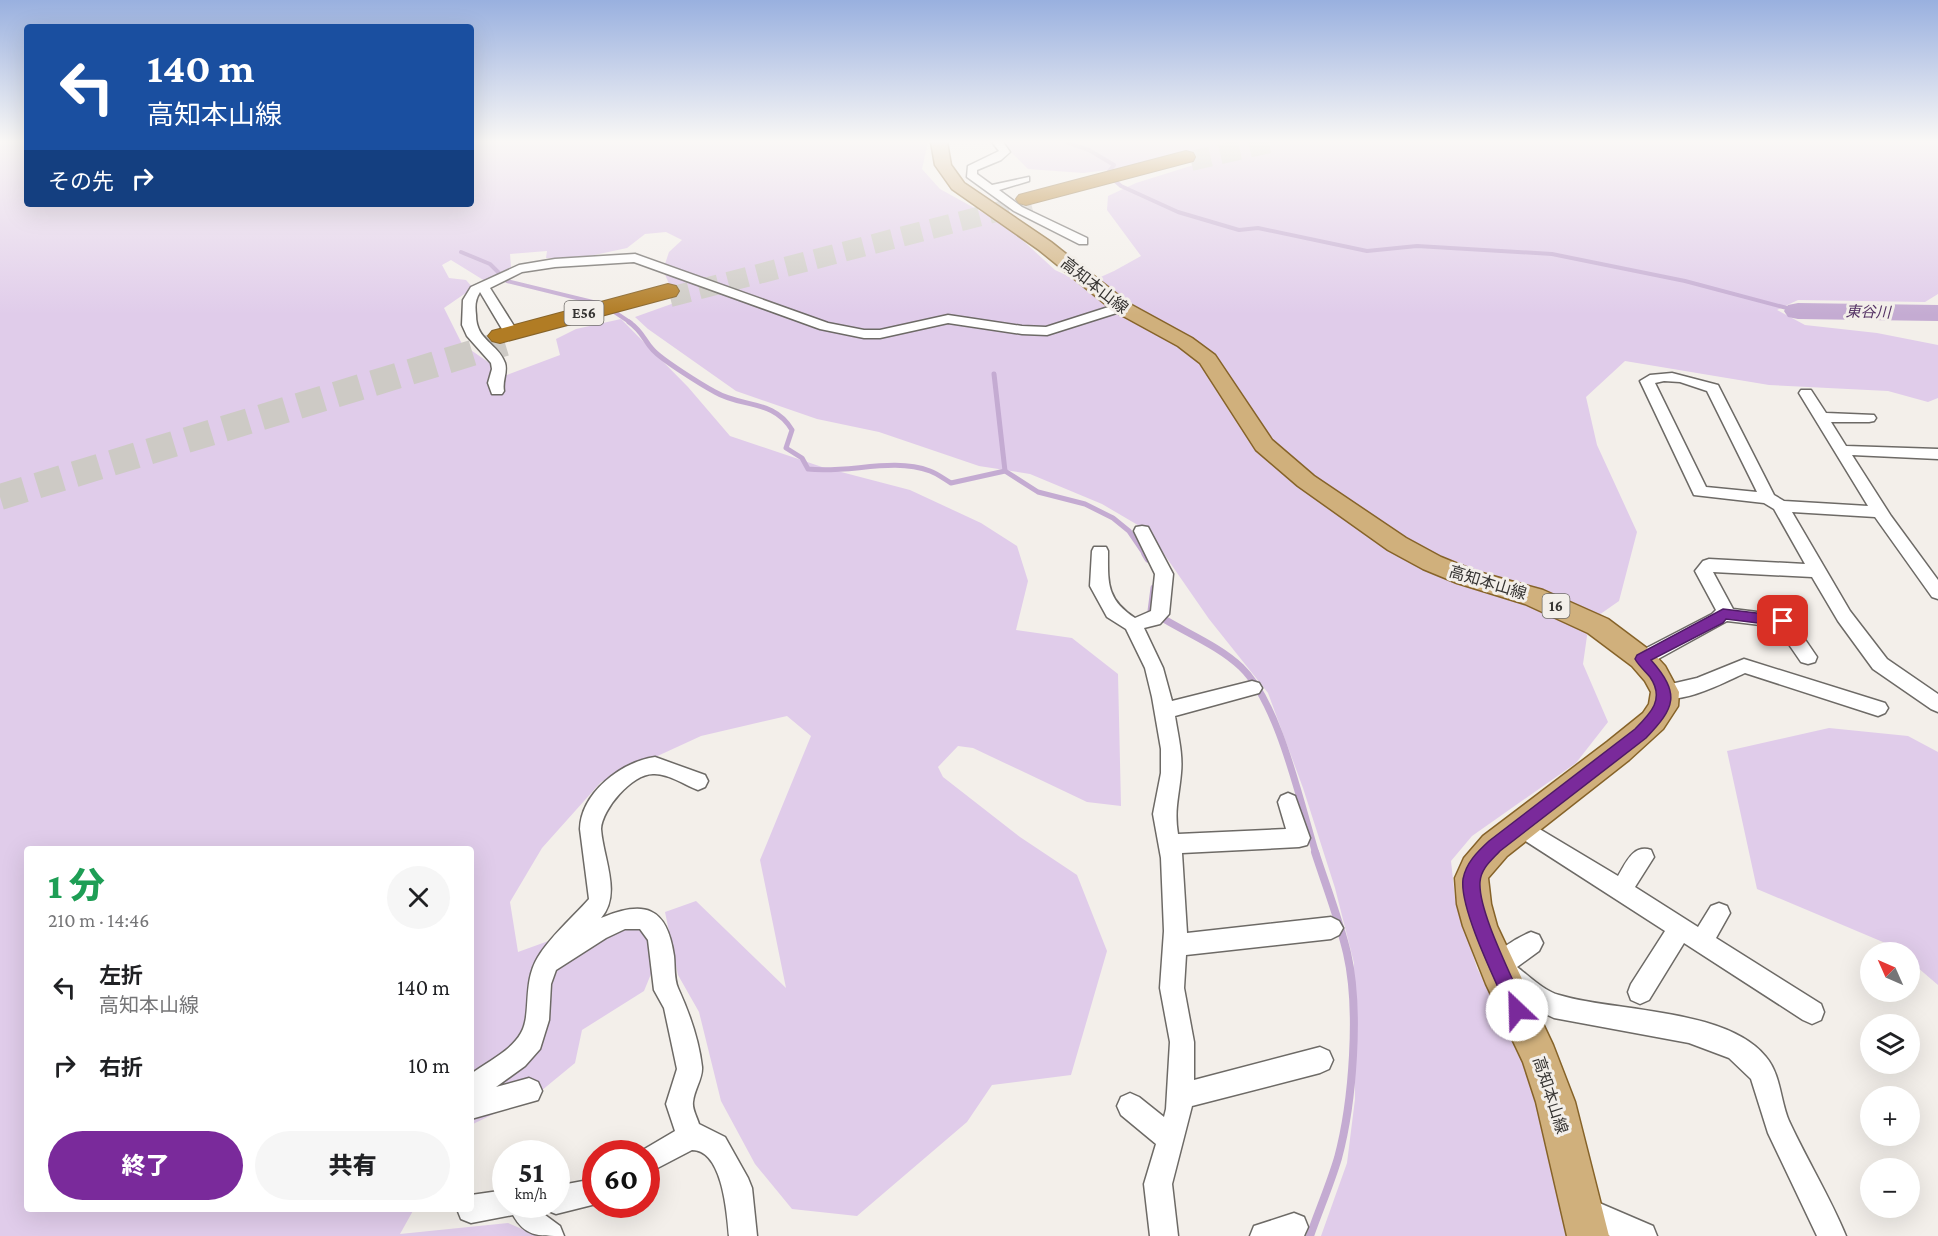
<!DOCTYPE html>
<html lang="ja">
<meta charset="utf-8">
<style>
body{margin:0;font-family:"Crimson Pro","Noto Sans JP",serif;background:#f6f6f6;color:#202124;height:100vh;display:flex;flex-direction:column;font-size:22px;white-space:nowrap}
*{box-sizing:border-box;margin:0}
p{font-size:20px;color:#757577}
.icon{flex:none;width:33px;height:33px;fill:none;stroke:currentColor;stroke-width:2;stroke-linecap:round;stroke-linejoin:round}
.map{position:relative;flex:1;overflow:hidden}
.details{position:absolute;left:24px;top:846px;width:450px;height:366px;display:flex;flex-direction:column;background:#fff;border-radius:6px;box-shadow:0 6px 24px #0002}
.details>*{flex:none}
.guide{position:absolute;left:24px;top:24px;width:450px;height:183px;border-radius:6px;box-shadow:0 6px 24px #0002;background:#1a4fa0;color:#fff;overflow:hidden}
.needle{width:39px;rotate:315deg}
.fabs{position:absolute;left:1860px;top:942px;display:grid;gap:12px}
.fabs a{display:grid;place-items:center;width:60px;height:60px;border-radius:50%;background:#fff;box-shadow:0 6px 24px #0002;font-size:30px}
.speed{position:absolute;left:492px;top:1140px;display:flex;gap:12px;font-size:30px;font-weight:700;text-align:center}
.speed>*{display:grid;place-content:center;width:78px;height:78px;border-radius:50%;background:#fff;box-shadow:0 6px 24px #0002;line-height:1}
.speed small{font-size:15px;font-weight:400}
.speed .limit{border:9px solid #d22;background:#fff;color:#111}
.pin{position:absolute;display:grid;place-items:center;width:51px;height:51px;color:#fff;margin:-26px;border-radius:12px;box-shadow:0 3px 9px #0006}
.me{position:absolute;width:66px;margin:-33px;rotate:336deg;stroke-linejoin:round;filter:drop-shadow(0 0 4px #0008)}
.turn{display:flex;align-items:center;gap:21px;height:126px;padding:0 24px;font-size:27px}
.turn .icon{width:78px;height:78px;stroke-width:2.5}
.turn b{display:block;font-size:42px;line-height:51px}
.then{display:flex;align-items:center;height:57px;padding:0 24px;background:#0003;gap:12px;font-size:22px}
.round{display:grid;place-items:center;flex:none;width:63px;height:63px;border-radius:32px;background:#f6f6f6}
.overview{display:flex;align-items:center;justify-content:space-between;height:102px;padding:0 24px}
h1{font-size:36px;font-weight:800;line-height:45px;color:#1e9e55}
.button{display:flex;gap:12px;margin-top:auto;padding:12px 24px}
.button a{flex:1;height:69px;border-radius:36px;background:#7a2a9b;color:#fff;font-size:24px;font-weight:800;line-height:69px;text-align:center}
.button a+a{background:#f6f6f6;color:#202124}
ul{padding:0;list-style:none}
li{display:flex;align-items:center;gap:18px;height:78px;padding:0 24px}
li div{flex:1}
li b{display:block;font-size:22px}
li em{font-style:normal}
.map>svg:first-child{display:block}
</style>
<div class="map">
<svg width="1938" height="1236" viewBox="0 0 1938 1236">
<rect width="100%" height="100%" fill="#f3efea"/>
<g fill="#e0ccea">
<path d="M0,142H27V204H471V142H928L922,169L940,189L1007,226L1055,270L1085,284L1114,271L1141,256L1107,210L1108,196L1136,183L1200,163L1183,152L1116,169L1083,173L1028,169L1001,142H1252L1263,147V142H1938V294L1925,302L1798,300L1777,310L1805,325L1877,333L1938,345V398L1928,402L1888,391L1769,385L1625,361L1586,397L1597,445L1637,532L1619,601L1589,622L1583,664L1608,722L1576,763L1472,836L1451,861L1455,898L1477,968L1522,1056L1543,1127L1566,1236H1321L1347,1163L1355,1099L1354,963L1335,888L1303,788L1268,693L1209,619L1148,531L1102,504L1030,474L979,466L879,432L817,419L736,391L648,329L635,317L677,302L663,270L669,252L682,240L666,232L645,234L627,248L576,259L546,258L547,251L510,254L511,267L485,281L451,260L442,265L449,278L466,280L473,288L444,308L462,344L507,375L560,355L556,339L576,329L621,319L688,387L730,436L822,467L910,490L981,523L1017,546L1028,581L1016,630L1072,638L1118,674L1121,806L1087,802L973,748L958,746L938,767L943,777L1020,837L1077,875L1107,951L1071,1075L992,1085L967,1122L857,1216L792,1209L755,1164L721,1101L699,1012L678,975L665,912L696,901L786,988L760,860L811,736L787,716L701,736L601,782L542,848L510,902L518,952L598,923L639,925L652,941L651,974L644,991L582,1030L575,1063L541,1091L471,1125V849H27V1209H414L400,1234L508,1223L538,1236H0Z"/>
<path d="M1829,728L1908,736L1938,752V985L1910,961V952H1899L1890,945L1757,889L1727,751Z"/>
</g>
<g fill="none" stroke-linecap="round" stroke-linejoin="round">
<g stroke="#c4abd2" stroke-width="4">
<path d="M1066,142L1089,150L1114,165L1107,174L1121,186L1178,212L1239,230L1258,228L1367,251L1417,246L1552,254L1685,281L1798,311"/>
<path d="M461,252L490,264L507,281L601,304"/>
<path d="M610,309L631,323"/>
</g>
<g stroke="#c4abd2" stroke-width="5">
<path d="M629,322C643,332 643,339 653,350C662,360 702,385 715,392C742,408 774,399 792,430L786,448L802,458L808,469C848,474 892,457 930,471C938,474 944,479 951,483L1005,471L1038,492L1085,504L1113,518L1129,531L1146,556"/>
<path d="M994,374L1005,471"/>
</g>
<g stroke="#c4abd2" stroke-width="7">
<path d="M1145,554L1148,559"/>
<path d="M1154,588L1151,611C1179,630 1217,644 1241,667C1279,703 1300,802 1316,854"/>
</g>
<path stroke="#c4abd2" stroke-width="8" d="M1310,1236C1319,1210 1330,1185 1338,1158C1353,1102 1360,1009 1347,953C1339,919 1326,886 1315,852"/>
<path fill="#c4abd2" fill-rule="evenodd" d="M1798,303L1938,305V321L1798,319L1788,317L1784,311L1788,305Z"/>
<g stroke="#cdcac5" stroke-width="20" stroke-dasharray="20 10" stroke-linecap="butt">
<path d="M1191,161L1274,142"/>
<path d="M670,297L1031,203"/>
</g>
<path stroke="#cdcac5" stroke-width="26" stroke-dasharray="26 13" stroke-linecap="butt" d="M0,497L505,343"/>
<g stroke="#6d6a66" stroke-width="3">
<g id="street">
<path d="M992,142H1003L1010,152L1001,160L977,170V174L992,185L1029,177V181L999,190L1022,207L1087,238V244H1079L1014,211L967,177L968,166L999,151Z"/>
<path d="M635,254L828,323L864,330H880L948,315L1022,326L1046,327L1121,303L1127,307L1126,310L1047,335L1022,334L948,323L880,338H864L820,329L634,262L555,267L522,272L490,288L514,326L512,329H502L480,292C475,300 475,306 476,315C476,341 498,343 505,363C508,372 502,381 504,391L502,394H492L488,383L492,369L491,363L467,336L462,325L463,300L471,287L519,265L555,259Z"/>
<path d="M1672,373L1718,385L1774,495L1784,501L1868,506L1799,393L1801,390H1811L1826,413L1874,415L1876,418L1874,421L1869,422H1831L1846,446L1938,449V459L1852,455L1891,516L1938,580V599L1932,597L1875,517L1792,512L1850,611L1887,659L1938,694V712L1931,709L1873,669L1838,621L1812,577L1713,572L1733,609L1789,616L1817,657L1815,662L1808,664L1801,662L1777,627L1727,621L1649,664L1642,666L1635,664L1633,659L1635,654L1712,614L1716,610L1695,571L1703,561L1709,559L1805,564L1774,509L1764,503L1694,495L1640,381L1650,375ZM1664,381L1680,382L1707,391L1757,492L1706,487L1655,383Z"/>
<path d="M1142,526L1148,527L1173,574L1169,614L1160,624L1144,628L1163,668L1172,701L1252,681L1259,683L1262,688L1259,693L1175,716C1178,735 1183,754 1181,773C1179,797 1174,809 1178,834L1286,829L1278,802L1281,796L1288,793L1295,796L1310,838L1307,845L1299,847L1182,853L1187,933L1331,917L1339,921L1343,928L1339,935L1331,939L1186,955L1184,988L1194,1042V1080L1320,1047L1329,1051L1333,1060L1329,1069L1320,1073L1192,1106L1172,1184L1178,1236H1150L1144,1184L1156,1144L1121,1115L1117,1106L1121,1097L1130,1093L1139,1097L1164,1117L1166,1109L1170,1042L1160,988L1164,931L1161,858L1153,814L1161,773V749L1152,697L1145,668L1126,629L1107,617L1090,586L1092,551L1094,547H1106L1108,551C1108,583 1106,599 1135,618L1151,611L1155,574L1134,531L1136,527Z"/>
<path d="M1744,659L1885,703L1888,708L1885,713L1878,716L1745,673C1723,683 1682,705 1658,697L1655,692L1658,687L1697,678Z"/>
<path d="M655,757L705,775L708,781L705,787L698,790C685,785 667,773 653,774C632,774 602,809 601,829C603,858 622,894 601,918C644,900 667,906 674,956C675,966 674,979 678,988C689,1012 699,1040 702,1067C703,1078 694,1090 693,1102C692,1109 697,1117 699,1124L725,1137L748,1178L752,1188L757,1236H729C727,1214 723,1150 692,1150L646,1174V1154H636L675,1131L666,1104L677,1069L664,1008L654,990L648,940L640,929H625L606,938L556,970L551,984L549,1020L540,1049L525,1066L496,1087L529,1078L538,1082L542,1091L538,1100L471,1119V1074C487,1062 511,1051 521,1033C532,1014 522,983 538,957C550,937 572,918 589,899L580,829C581,793 621,762 655,757Z"/>
<path d="M1521,818L1618,876C1626,863 1633,844 1651,850L1654,857L1635,887L1698,927L1711,906L1719,903L1727,906L1730,913L1716,938L1821,1004L1824,1012L1821,1020L1812,1024L1803,1020L1684,943L1649,1000L1640,1004L1631,1000L1628,992L1631,984L1665,931L1513,833L1510,827L1513,821Z"/>
<path d="M1531,932L1539,935L1543,943L1539,951L1517,967C1529,976 1544,991 1559,995C1615,1012 1727,1008 1766,1057C1781,1075 1780,1100 1789,1121C1807,1160 1830,1197 1846,1236H1817L1768,1133L1751,1079L1729,1058L1689,1043L1554,1018L1533,1008L1490,975L1486,967C1493,952 1516,938 1531,932Z"/>
<path d="M596,1176V1204L556,1214L546,1210L544,1204H556V1186L583,1181Z"/>
<path d="M506,1190V1204H540L541,1212L560,1226L564,1236C536,1236 525,1236 513,1215L471,1223L461,1219L457,1209H471V1195Z"/>
<path d="M1583,1196L1653,1226L1657,1236H1610L1573,1220L1569,1210L1573,1200Z"/>
<path d="M1294,1213L1304,1217L1308,1227L1304,1236H1250L1254,1226Z"/>
</g>
</g>
<g stroke="#866329" stroke-width="3">
<path id="primary" d="M931,142H947L951,165L964,183L1051,242L1128,303L1192,338L1215,355L1272,440L1314,476L1406,538L1441,557L1475,571L1543,590L1608,619L1652,652L1665,666L1679,692L1678,706L1663,729L1629,760L1507,856L1488,878L1491,904L1497,926L1553,1045L1575,1102L1609,1236H1567L1536,1102L1523,1062L1486,984L1463,926L1457,904L1455,878L1464,858L1483,836L1607,742L1643,713L1649,704L1651,692L1645,681L1632,666L1588,633L1525,604L1457,583L1423,569L1388,550L1298,486L1256,450L1200,363L1178,346L1114,311L1039,250L952,189L935,165Z"/>
</g>
<g stroke="#866329" stroke-width="2">
<g id="highway">
<path d="M1186,151L1193,153L1195,157L1193,161L1026,205L1019,203L1016,199L1019,195Z"/>
<path d="M668,284L676,286L679,291L676,296L500,343L492,341L488,336L492,331Z"/>
</g>
</g>
<use href="#street" fill="#fff" fill-rule="evenodd"/>
<use href="#primary" fill="#d0b07c" fill-rule="evenodd"/>
<use href="#highway" fill="#b17c24" fill-rule="evenodd"/>
</g>
<linearGradient id="sky" x2="0" y2="1"><stop stop-color="#99b0df"/><stop offset="0.45" stop-color="#faf8f6"/><stop offset="1" stop-color="#faf8f6" stop-opacity="0"/></linearGradient>
<rect width="1938" height="315" fill="url(#sky)"/>
<path fill="#7a2a9b" stroke="#4f1b65" stroke-width="1.5" d="M1723,609L1783,616L1790,621L1783,626L1726,619L1723,623L1651,660C1681,694 1675,708 1646,738L1500,851C1492,860 1481,868 1480,882C1478,912 1514,980 1526,1010L1524,1016L1517,1019L1511,1016C1498,986 1459,909 1463,879C1466,863 1477,852 1489,841L1635,729C1651,713 1665,699 1650,677C1645,671 1639,666 1635,659L1637,655Z"/>
<g text-anchor="middle" stroke-width="6" stroke-linejoin="round" paint-order="stroke">
<g font-size="15" font-style="italic" fill="#543264" stroke="#f3efea">
<text transform="translate(1868 312) rotate(1)" y="5">東谷川</text>
</g>
<g fill="#f3efea" stroke="#6f6c69" stroke-width="1.5">
<rect x="564.5" y="301" width="39" height="24" rx="4.5"/>
<rect x="1542.5" y="594" width="27" height="24" rx="4.5"/>
</g>
<g font-size="15" font-weight="bold" fill="#363432">
<text x="584" y="318">E56</text>
<text x="1556" y="611">16</text>
</g>
<g font-size="16" fill="#363432" stroke="#f3efea">
<text transform="translate(1095 285) rotate(38)" y="6">高知本山線</text>
<text transform="translate(1488 582) rotate(17)" y="6">高知本山線</text>
<text transform="translate(1551 1095) rotate(72)" y="6">高知本山線</text>
</g>
</g>
</svg>
<div class="fabs">
<a><svg class="needle" viewBox="-14 -14 28 28"><path d="M0-13l5 13h-10z" fill="#e53935"/><path d="M0 13l5-13h-10z" fill="#757577"/></svg></a>
<a><svg class="icon" aria-label="layers" viewBox="0 0 24 24"><path d="M12 4l9 5-9 5-9-5zM3 14l9 5 9-5"/></svg></a>
<a>+</a>
<a>−</a>
</div>
<div class="speed"><div>51<small>km/h</small></div><div class="limit">60</div></div>
<div class="pin" style="left:1783px;top:621px;background:#d93025"><svg class="icon" aria-label="arrive" viewBox="0 0 24 24"><path d="M6 21V4h12l-3 4 3 4H6"/></svg></div>
<svg class="me" style="left:1517px;top:1010px" viewBox="-20 -20 40 40"><circle r="19" fill="#fff"/><path d="M0-13L10 11 0 6-10 11z" fill="#7a2a9b"/></svg>
<div class="guide">
<div class="turn"><svg class="icon" aria-label="left" viewBox="0 0 24 24"><path d="M17 20v-9H6M10 6l-5 5 5 5"/></svg><div><b>140 m</b>高知本山線</div></div>
<div class="then">その先<svg class="icon" aria-label="right" viewBox="0 0 24 24"><path d="M7 20v-9h11M14 6l5 5-5 5"/></svg></div>
</div>
<section class="details">
<div class="overview"><div><h1>1 分</h1><p>210 m · 14:46</p></div><a class="round"><svg class="icon" aria-label="close" viewBox="0 0 24 24"><path d="M6 6l12 12M18 6L6 18"/></svg></a></div>
<ul>
<li><svg class="icon" aria-label="left" viewBox="0 0 24 24"><path d="M17 20v-9H6M10 6l-5 5 5 5"/></svg><div><b>左折</b><p>高知本山線</p></div><em>140 m</em></li>
<li><svg class="icon" aria-label="right" viewBox="0 0 24 24"><path d="M7 20v-9h11M14 6l5 5-5 5"/></svg><div><b>右折</b></div><em>10 m</em></li>
</ul>
<div class="button"><a>終了</a><a>共有</a></div>
</section>
</div>
